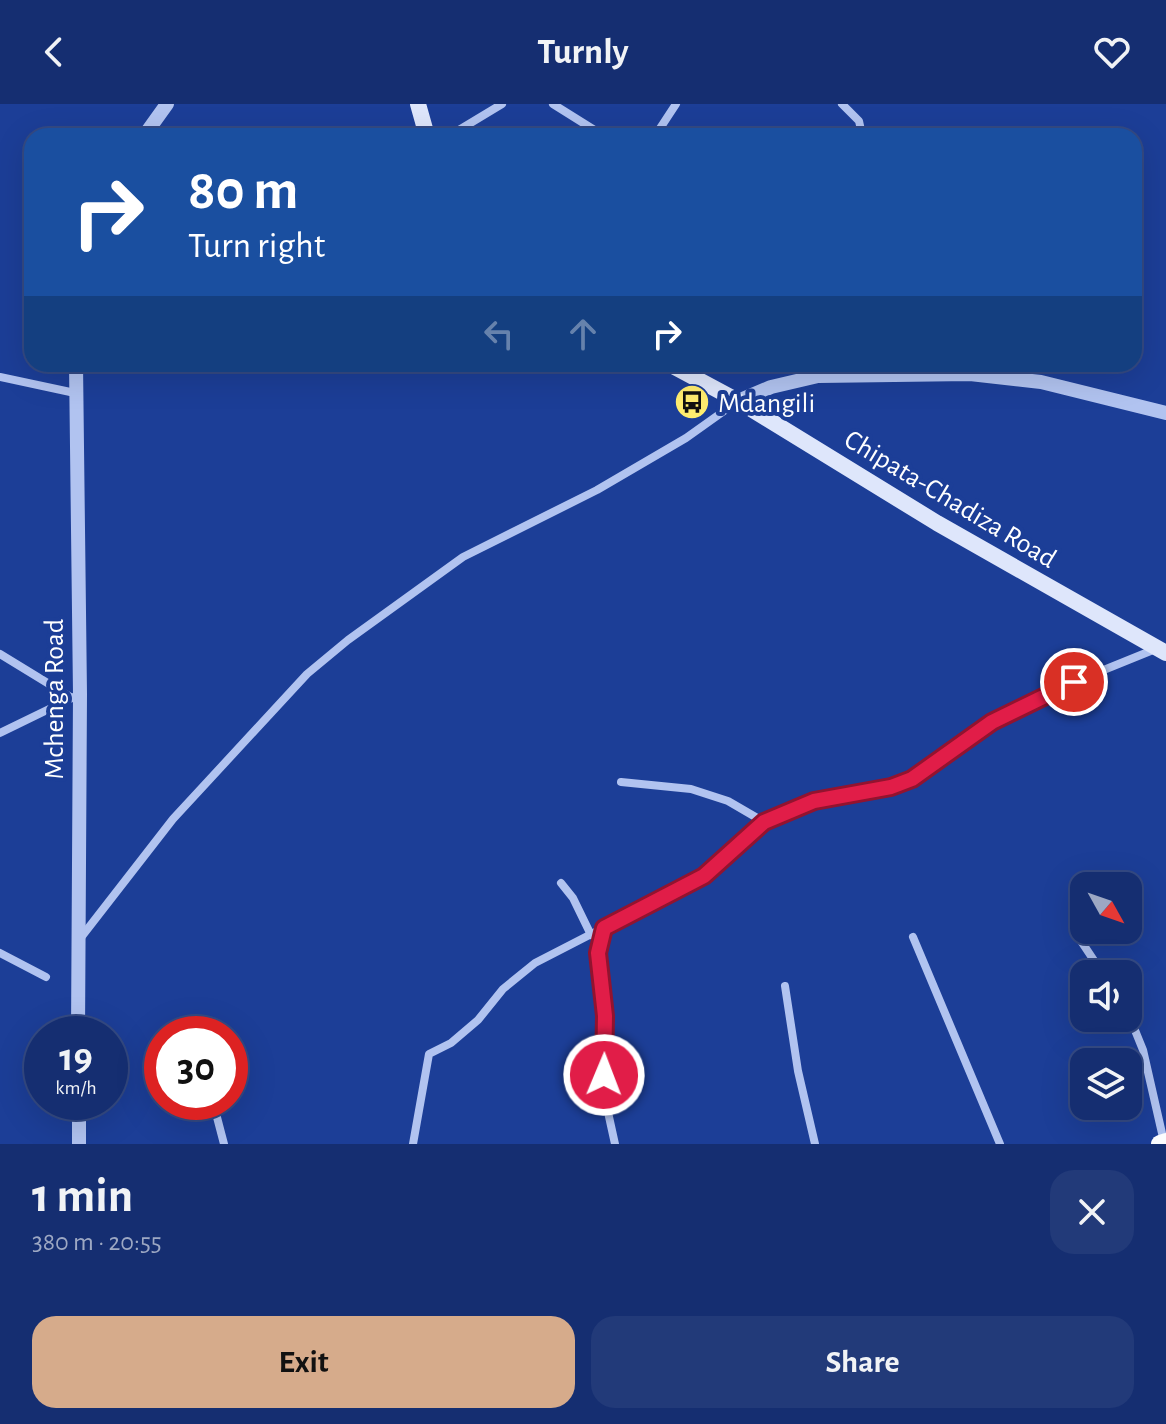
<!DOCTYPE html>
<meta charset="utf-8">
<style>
body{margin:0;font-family:"Alegreya Sans",sans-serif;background:#223a79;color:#f1f3f6;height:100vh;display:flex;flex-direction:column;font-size:30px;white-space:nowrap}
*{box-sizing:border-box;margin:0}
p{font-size:26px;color:#9da8c3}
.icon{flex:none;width:44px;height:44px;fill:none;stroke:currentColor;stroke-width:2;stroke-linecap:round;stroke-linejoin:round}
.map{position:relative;height:1040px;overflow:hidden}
.drawer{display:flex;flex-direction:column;background:#152e71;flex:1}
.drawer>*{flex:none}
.hud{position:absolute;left:24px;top:24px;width:1118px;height:244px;border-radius:24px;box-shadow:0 8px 32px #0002,0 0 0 2px #344a84;background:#1a4fa0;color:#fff;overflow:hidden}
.needle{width:52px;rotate:130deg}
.buttons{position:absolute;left:1070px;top:768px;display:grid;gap:16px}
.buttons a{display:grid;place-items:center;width:72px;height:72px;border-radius:16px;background:#152e71;box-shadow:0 8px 32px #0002,0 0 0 2px #344a84;font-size:40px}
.speed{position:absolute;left:24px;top:912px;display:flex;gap:16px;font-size:40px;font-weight:700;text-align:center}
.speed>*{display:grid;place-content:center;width:104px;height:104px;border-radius:50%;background:#152e71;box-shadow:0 8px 32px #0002,0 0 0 2px #344a84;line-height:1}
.speed small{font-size:20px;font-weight:400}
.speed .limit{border:12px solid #d22;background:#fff;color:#111}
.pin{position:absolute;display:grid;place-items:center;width:68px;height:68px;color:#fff;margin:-34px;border:4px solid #fff;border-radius:50%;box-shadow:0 2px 8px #0007}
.me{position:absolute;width:88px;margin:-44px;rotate:1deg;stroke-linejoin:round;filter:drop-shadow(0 0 6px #0008)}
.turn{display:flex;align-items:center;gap:28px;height:168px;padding:0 32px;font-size:36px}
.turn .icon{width:104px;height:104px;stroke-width:2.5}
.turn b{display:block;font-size:56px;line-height:68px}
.lanes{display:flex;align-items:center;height:76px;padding:0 32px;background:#0003;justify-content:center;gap:40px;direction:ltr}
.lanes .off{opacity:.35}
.round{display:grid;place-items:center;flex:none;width:84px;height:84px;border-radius:24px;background:#223a79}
.overview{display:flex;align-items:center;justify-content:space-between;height:136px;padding:0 32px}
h1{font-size:48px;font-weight:700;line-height:60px}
.action{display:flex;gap:16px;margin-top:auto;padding:16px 32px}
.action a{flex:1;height:92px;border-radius:24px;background:#d6ab8b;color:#111;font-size:32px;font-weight:700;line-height:92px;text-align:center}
.action a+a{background:#223a79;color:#f1f3f6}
header{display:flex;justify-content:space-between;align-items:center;height:104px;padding:0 32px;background:#152e71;font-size:36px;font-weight:700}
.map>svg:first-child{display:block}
</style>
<header><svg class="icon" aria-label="back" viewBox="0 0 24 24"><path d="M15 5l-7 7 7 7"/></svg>Turnly<svg class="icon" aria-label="heart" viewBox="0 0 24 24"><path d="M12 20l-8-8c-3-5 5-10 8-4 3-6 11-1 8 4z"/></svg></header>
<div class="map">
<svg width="1166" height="1040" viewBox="0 0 1166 1040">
<rect width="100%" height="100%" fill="#1c3e97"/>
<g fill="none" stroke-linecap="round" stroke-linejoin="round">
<g stroke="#b1c3f0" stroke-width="8">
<path d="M553,0L604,32"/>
<path d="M842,0L859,17L861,26L867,32"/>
<path d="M449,32L502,0"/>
<path d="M655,32L676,0"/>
<path d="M0,273L75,289"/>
<path d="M0,550L72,594"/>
<path d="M0,629L80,590"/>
<path d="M621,678L691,685L728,697L764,718"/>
<path d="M561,779L573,794L591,831"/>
<path d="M604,824L598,849L605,912L604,990L615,1040"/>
<path d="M1075,828L1103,870"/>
<path d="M913,833L1000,1040"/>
<path d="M79,836L173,715L307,570L348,536L463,453L597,386L686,334L738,297"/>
<path d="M0,849L46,873"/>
<path d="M785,882L798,967L815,1040"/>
<path d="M1128,909L1143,946L1164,1038"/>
<path d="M213,998L224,1040"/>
<path d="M413,1040L429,950L451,939L478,916L503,885L535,859L704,772L764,718L827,693L870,688L912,675L992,618L1074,578L1158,544"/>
</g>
<g stroke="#b1c3f0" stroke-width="14">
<path d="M144,32L167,0"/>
<path d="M76,260L80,590L78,930"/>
<path d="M738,297L771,283L818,272L970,270L1041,278L1166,309"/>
<path d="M79,998V1040"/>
</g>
<g stroke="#dee6fb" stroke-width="16">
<path d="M418,0L427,32"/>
<path d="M669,260L738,297L937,419L1166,549"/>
</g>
<path stroke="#fcfdff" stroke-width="18" d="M1160,1040L1166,1038"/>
</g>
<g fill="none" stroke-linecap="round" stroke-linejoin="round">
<g stroke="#92132f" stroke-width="20">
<path id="route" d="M604,971L605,912L598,849L604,824L704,772L764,718L814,697L891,683L912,675L992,618L1074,578"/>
</g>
<use href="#route" stroke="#e11d48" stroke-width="14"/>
</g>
<defs>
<g id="bus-disc" transform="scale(1.8)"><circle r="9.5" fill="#ffed6f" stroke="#1c3e97"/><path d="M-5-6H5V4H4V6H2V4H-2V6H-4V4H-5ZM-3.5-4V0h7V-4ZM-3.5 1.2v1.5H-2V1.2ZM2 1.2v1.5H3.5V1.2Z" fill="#111"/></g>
</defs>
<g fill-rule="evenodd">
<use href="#bus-disc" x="692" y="298"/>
</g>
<g text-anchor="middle" stroke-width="8" stroke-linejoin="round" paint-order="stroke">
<g font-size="28" fill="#fff" stroke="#1c3e97" text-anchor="start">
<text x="718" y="308">Mdangili</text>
</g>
<g font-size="28" fill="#fff" stroke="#1c3e97">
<text transform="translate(951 394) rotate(31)" y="10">Chipata-Chadiza Road</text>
<text transform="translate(53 595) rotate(-90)" y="10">Mchenga Road</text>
</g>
</g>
</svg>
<div class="buttons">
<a><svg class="needle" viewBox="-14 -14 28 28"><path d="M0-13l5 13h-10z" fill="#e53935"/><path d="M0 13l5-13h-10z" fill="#9da8c3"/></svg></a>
<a><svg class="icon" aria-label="sound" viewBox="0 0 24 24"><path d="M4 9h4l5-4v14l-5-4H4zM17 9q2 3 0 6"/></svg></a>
<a><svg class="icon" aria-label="layers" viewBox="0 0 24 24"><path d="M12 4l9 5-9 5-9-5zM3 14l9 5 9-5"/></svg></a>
</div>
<div class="speed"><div>19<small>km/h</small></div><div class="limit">30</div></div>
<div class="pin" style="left:1074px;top:578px;background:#d93025"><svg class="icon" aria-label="arrive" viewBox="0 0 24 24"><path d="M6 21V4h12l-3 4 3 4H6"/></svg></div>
<svg class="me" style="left:604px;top:971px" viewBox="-20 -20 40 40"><circle r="17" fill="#e11d48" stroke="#fff" stroke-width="3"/><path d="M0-11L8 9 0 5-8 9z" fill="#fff"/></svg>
<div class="hud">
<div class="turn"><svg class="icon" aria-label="right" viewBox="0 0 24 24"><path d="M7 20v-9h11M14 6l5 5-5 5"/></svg><div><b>80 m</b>Turn right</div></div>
<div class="lanes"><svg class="icon off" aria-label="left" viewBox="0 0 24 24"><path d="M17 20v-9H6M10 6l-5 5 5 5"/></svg><svg class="icon off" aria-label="ahead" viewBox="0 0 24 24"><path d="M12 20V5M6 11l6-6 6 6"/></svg><svg class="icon" aria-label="right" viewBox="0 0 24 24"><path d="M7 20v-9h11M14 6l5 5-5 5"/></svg></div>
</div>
</div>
<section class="drawer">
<div class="overview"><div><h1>1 min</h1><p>380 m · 20:55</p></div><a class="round"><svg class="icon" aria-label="close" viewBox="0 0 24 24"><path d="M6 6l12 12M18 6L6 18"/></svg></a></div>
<div class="action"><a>Exit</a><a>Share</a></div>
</section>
